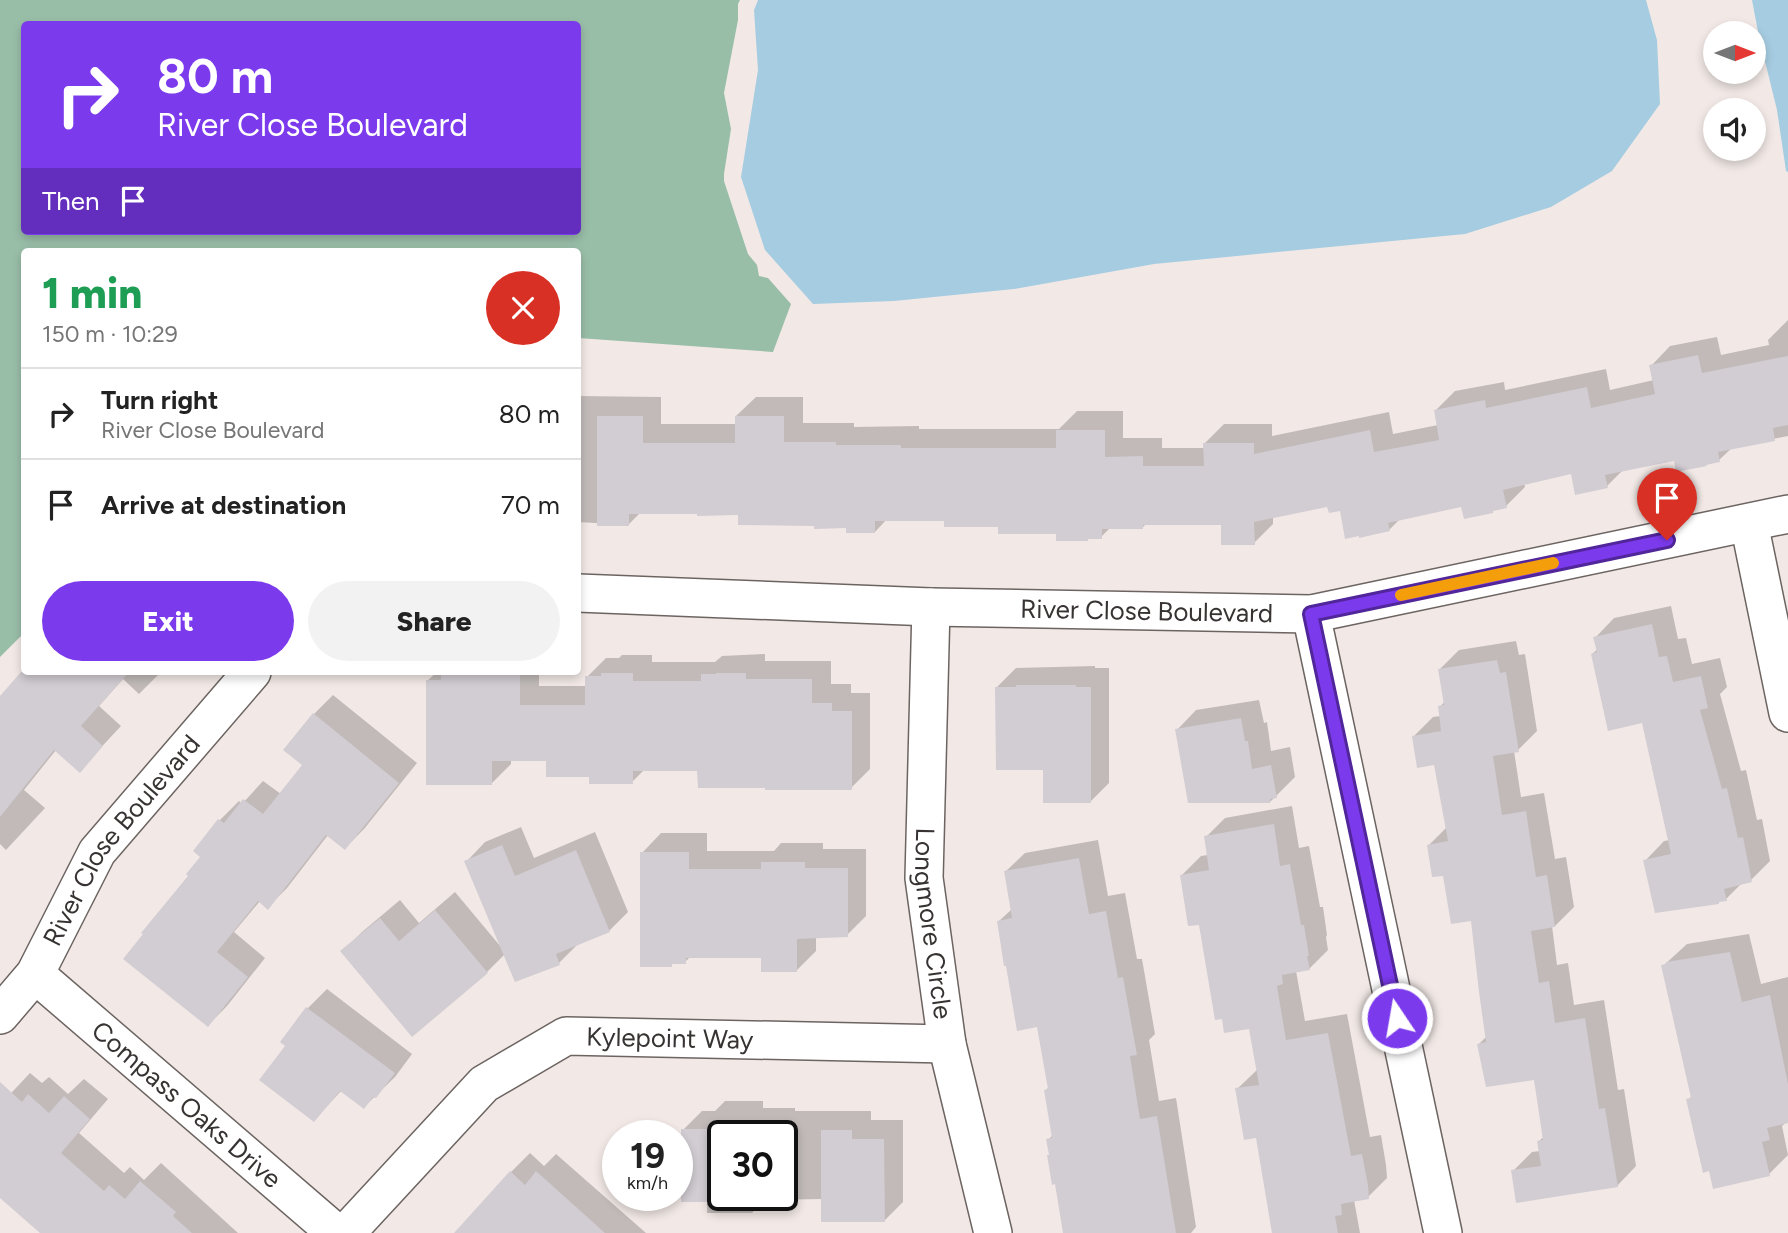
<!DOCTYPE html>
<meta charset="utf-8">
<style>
body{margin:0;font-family:Figtree,sans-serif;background:#f2f2f2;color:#222;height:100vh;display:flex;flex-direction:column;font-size:26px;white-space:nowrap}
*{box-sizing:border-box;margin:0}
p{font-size:23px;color:#767676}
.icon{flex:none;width:38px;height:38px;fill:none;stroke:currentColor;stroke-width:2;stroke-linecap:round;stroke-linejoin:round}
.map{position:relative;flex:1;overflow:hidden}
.drawer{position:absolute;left:21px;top:248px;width:560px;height:427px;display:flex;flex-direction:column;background:#fff;border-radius:7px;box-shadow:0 4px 10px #0003}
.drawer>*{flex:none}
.banner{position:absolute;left:21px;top:21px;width:560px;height:214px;border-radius:7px;box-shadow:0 4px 10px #0003;background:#7c3aed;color:#fff;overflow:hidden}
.needle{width:46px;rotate:90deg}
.tools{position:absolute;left:1703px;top:21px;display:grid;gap:14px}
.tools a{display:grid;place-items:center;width:63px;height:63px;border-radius:50%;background:#fff;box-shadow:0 4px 10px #0003;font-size:35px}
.speed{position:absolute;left:602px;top:1120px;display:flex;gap:14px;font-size:35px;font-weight:700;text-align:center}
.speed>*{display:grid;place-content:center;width:91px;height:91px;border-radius:50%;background:#fff;box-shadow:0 4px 10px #0003;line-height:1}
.speed small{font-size:18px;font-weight:400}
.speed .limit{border:4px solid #111;border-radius:10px;background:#fff;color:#111}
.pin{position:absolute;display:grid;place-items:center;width:60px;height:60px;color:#fff;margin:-72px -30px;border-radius:50% 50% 50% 0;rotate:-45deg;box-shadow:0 0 7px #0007}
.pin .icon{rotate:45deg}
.me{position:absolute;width:77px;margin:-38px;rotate:348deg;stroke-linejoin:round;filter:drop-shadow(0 0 5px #0008)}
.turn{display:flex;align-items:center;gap:24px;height:147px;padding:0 21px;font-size:32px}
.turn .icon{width:91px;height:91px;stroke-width:2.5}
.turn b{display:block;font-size:49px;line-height:60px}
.then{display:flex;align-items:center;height:66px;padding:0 21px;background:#0003;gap:14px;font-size:26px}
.round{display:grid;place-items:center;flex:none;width:74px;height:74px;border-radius:37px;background:#f2f2f2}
.overview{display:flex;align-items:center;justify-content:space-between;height:119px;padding:0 21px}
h1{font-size:42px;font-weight:800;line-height:52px;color:#1e9e55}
.action{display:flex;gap:14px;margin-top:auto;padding:14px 21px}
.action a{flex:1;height:80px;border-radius:42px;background:#7c3aed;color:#fff;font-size:28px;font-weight:800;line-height:80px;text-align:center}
.action a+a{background:#f2f2f2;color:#222}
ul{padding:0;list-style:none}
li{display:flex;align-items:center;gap:21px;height:91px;padding:0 21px;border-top:2px solid #e0e0e0}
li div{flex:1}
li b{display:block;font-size:26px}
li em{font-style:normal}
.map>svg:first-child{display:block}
</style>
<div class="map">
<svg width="1788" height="1233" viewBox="0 0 1788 1233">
<rect width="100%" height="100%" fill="#f2e9e6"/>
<path fill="#99bea8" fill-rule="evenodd" d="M0,0H740L738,4V20L724,93L731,129L724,174V181L748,254L757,265L759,276L768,278L791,304L773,352L578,338V252H24V633L0,657ZM24,24H578V231H24Z"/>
<g fill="#a6cce1">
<path d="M758,0H1646L1657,40L1660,104L1612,171L1551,207L1465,234L1154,264L1014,289L894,301L813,304L765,250L741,177L758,70L754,10Z"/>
<path d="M1752,0H1788V172L1786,171L1777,110L1759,37Z"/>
</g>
<g fill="#0003" fill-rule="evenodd">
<path d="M1788,320V436L1733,447L1719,460L1675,459L1623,470L1607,486L1573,471L1524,483L1525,487L1506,506L1463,505L1401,518L1389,530L1329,505L1273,516V524L1254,543L1223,523H1147L1142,528H1110L1101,537L946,519H887L875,532L847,527L816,525L740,513L641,512L628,525L578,522V396L661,397V424H736V416L756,397H803V423H854V427L919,426V429H1059L1077,411H1123V438H1162V448H1205V443L1224,424H1272V436L1389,412L1393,434L1438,425L1436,410L1455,391L1504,382L1505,390L1606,369L1610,390L1654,380L1651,366L1670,346L1717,337L1721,355L1769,345L1768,340Z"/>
<path d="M1671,606L1678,639L1686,638L1692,664L1720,658L1727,687L1720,694L1741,771L1746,770L1757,820L1762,819L1770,861L1751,880L1743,882L1726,899L1645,861L1664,841L1670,840L1643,721L1592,654L1598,649L1595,638L1614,618Z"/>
<path d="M1516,641L1519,655L1525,654L1537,731L1518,750L1514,751L1521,797L1544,793L1555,859L1566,857L1574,907L1555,926H1552L1557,965L1568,963L1574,1005L1604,1000L1618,1090L1624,1089L1636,1166L1617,1186L1513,1171L1532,1152L1540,1151L1539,1141L1545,1136L1535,1077L1479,1044L1487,1036L1472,919L1429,845L1447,827L1436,763L1414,736L1433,717L1441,716L1440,707L1445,701L1440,669L1459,650Z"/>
<path d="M765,654V661H831V684H851V693H870V769L851,788L766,786L699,769H645L632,782L591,776L548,759H511V764L492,783L427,681L437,672H539V686H587V677L606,658H619L622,655H652V662H715L722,656Z"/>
<path d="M1095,666V668H1109V783L1090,802L1045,769L997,687L1016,668Z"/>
<path d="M24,670V672H161L139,694L123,679L99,706L121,726L80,770L56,750L24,790L45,808L6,850L0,844V699Z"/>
<path d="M333,695L417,763L364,829L345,848L328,835L287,888L268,907L260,901L234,932L265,958L227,1006L208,1025L191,876L202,857L220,820L239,801L242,804L263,781L281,794L304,765L314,714Z"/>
<path d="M1259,700L1264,723L1267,722L1271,751L1290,747L1295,777L1270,802L1177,730L1196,710Z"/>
<path d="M1292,806L1299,848L1309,846L1320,907H1323L1327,935L1326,937L1328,950L1309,969L1296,971L1305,1021L1347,1014L1370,1137L1381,1135L1386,1165L1387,1178L1368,1197L1354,1200L1360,1233H1274L1257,1136L1237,1089L1258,1069L1250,1027L1201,923L1182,875L1201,856L1208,855L1206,837L1225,818Z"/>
<path d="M521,827L534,858L595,832L628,912L609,931L578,944L559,963L505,954L487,972L343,951L362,932L400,900L419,923L455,892L501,947L466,862L485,842Z"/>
<path d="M661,833H707V851H774L781,843H823V849H866V916L847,935L816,936V951L797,970L763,956H691L685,962H674L671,966L642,853Z"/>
<path d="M1098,840L1108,896L1125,893L1137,959H1142L1155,1034L1149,1040L1159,1101L1176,1098L1196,1227L1191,1233H1065L1048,1140L1053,1135L1046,1090L1049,1087L1039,1025L999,921L1012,909L1005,872L1025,853Z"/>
<path d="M1749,934L1761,984L1788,977V1121L1782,1126L1788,1155L1769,1174L1688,1100L1692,1096L1663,966L1687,944Z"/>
<path d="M327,989L412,1054L395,1077L364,1107L342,1090L314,1120L287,1046L282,1041L308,1008Z"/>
<path d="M30,1073L42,1083L49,1077L68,1094L84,1079L108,1099L79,1133L124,1173L130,1167L144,1180L161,1163L238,1233H43L0,1196V1105Z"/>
<path d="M725,1101H763V1108H795V1111H871V1120H903V1202L884,1221L823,1199L764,1200L752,1213H707V1200L683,1130L702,1111H715ZM723,1136H782V1195H723Z"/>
<path d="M530,1153L544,1166L556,1154L646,1233H465L511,1172Z"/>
</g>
<g fill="#d2ccd3">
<path d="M1698,355L1702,373L1788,356V425L1773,428L1775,441L1718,452L1720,462L1706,465L1707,466L1676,472L1674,461L1605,475L1608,488L1575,495L1571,474L1503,490L1507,508L1493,511V513L1464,519L1461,507L1388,523L1390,531L1359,538V536L1345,539L1340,511L1329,513L1327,507L1254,522L1255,545H1221V525H1143V529H1102V539H1088V541H1056V534H998V527H944V521H875V533H846V528L814,529V526L738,525V515L697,516V514H629V526H597V416H643V443H735V416H784V442H836V445H901V448H1056V430H1105V457L1143,456V466H1204L1203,443H1254V454L1370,430L1374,452L1439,440L1434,410L1485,400L1486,408L1587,387L1591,408L1655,394L1649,365Z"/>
<path d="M1652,624L1659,657L1667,656L1673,682L1701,676L1708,708L1700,710L1722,789L1727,788L1738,838L1743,837L1752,882L1724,889L1727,901L1719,902V904L1655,913L1643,860L1671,854L1642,723L1608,731L1591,654L1597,652L1593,637Z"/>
<path d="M1497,660L1500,673L1506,672L1519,752L1493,756L1502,815L1526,811L1536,877L1547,875L1555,927L1531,931L1539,983L1549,981L1555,1023L1585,1018L1599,1109L1605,1108L1618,1187L1516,1203L1511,1170L1541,1166L1537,1141L1543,1140L1534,1080L1486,1087L1477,1044L1486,1042L1479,992L1471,921L1451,924L1443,876L1432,877L1427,845L1448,841L1434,765L1417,768L1412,736L1441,731L1438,706L1444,705L1438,669Z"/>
<path d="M21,672H129L81,726L103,746L80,773L54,750L0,817V696Z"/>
<path d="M520,672V705H585V676H601V673H633V681H701V674H716V673H746V679H812V703H832V711H852V790H765V788H698L697,771H633V784H589V777H546V761H492V785H426V680H441V673Z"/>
<path d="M1016,685H1076V687H1091V803H1043V770H996L995,687H1016Z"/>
<path d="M313,713L399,783L345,850L326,835L268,910L258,901L217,952L248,977L208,1027L123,959L143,934L141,933L188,876L186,874L200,857L193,851L218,819L224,823L243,799L263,814L302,765L283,750Z"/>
<path d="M1241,718L1245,741H1248L1252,769L1271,765L1277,798L1270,799V803H1188L1175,729Z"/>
<path d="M1274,824L1280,866L1290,864L1301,925H1304L1309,956H1307L1310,970L1282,975L1283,984L1277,986L1286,1040L1328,1033L1351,1156L1362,1154L1368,1185L1369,1199L1341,1204L1342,1215L1335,1216L1338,1233H1272L1256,1138L1244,1140L1235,1088L1259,1085L1249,1029L1224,1033L1222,1019L1215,1020L1199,925L1188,926L1180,875L1209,870L1204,836Z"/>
<path d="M502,845L515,876L576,850L610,932L556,954L560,965L515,982L464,861Z"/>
<path d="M640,852H689V869H761V862H805V868H848V937L797,939V972H761V958H686V964H672V967H640Z"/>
<path d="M1079,858L1089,914L1106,911L1118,978L1123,977L1137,1055L1130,1056L1140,1119L1157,1116L1176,1233H1063L1055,1184L1052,1185L1047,1155H1049L1046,1139L1052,1138L1044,1090L1048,1089L1037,1027L1017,1031L1006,966H1004L997,921L1012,918L1004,871Z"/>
<path d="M435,910L488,973L412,1037L340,951L380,918L399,941Z"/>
<path d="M1730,952L1742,1002L1770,995L1788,1084V1123L1767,1128L1770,1140L1762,1142L1770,1176L1713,1189L1709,1171L1703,1173L1686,1099L1691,1098L1661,965L1666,964V962Z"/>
<path d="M306,1007L395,1073L376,1098L373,1097L364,1109L340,1091L314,1122L259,1080L285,1046L280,1042Z"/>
<path d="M0,1082L22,1102L28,1094L49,1113L64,1096L90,1119L61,1153L104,1191L109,1185L125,1199L140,1181L176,1212L173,1216L192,1233H40L0,1198Z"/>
<rect x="681" y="1129" width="42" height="73"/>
<path d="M821,1130H852V1139H884L885,1222H821Z"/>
<path d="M510,1171L525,1185L536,1171L605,1233H454Z"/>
</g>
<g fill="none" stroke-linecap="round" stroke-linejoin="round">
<g stroke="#6c6461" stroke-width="40">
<g id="street">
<path d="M1749,523L1788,713"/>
<path id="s1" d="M578,593L931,607L1311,614L1788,514"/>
<path id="s2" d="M931,607L924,878L947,1044L993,1233"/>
<path d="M1311,614L1443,1233"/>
<path id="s3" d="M35,974L336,1233"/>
<path id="s4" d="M0,1015L35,974L97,852L252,672"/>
<path id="s5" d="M346,1233L484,1084L566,1036L947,1044"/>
</g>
</g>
<use href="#street" stroke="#fff" stroke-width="37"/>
</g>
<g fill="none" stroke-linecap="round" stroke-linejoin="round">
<g stroke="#51269a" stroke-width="18">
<path id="route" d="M1397,1018L1311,614L1667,540"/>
</g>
<use href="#route" stroke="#7c3aed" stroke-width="12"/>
<path stroke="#f59e0b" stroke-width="12" d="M1401,595L1553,563"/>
</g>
<g text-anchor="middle" stroke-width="6" stroke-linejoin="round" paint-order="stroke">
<g font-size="26" fill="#373332" stroke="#fff">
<text dy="9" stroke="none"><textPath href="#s1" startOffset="569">River Close Boulevard</textPath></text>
<text dy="9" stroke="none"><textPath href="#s4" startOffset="214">River Close Boulevard</textPath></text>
<text dy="9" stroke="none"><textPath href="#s2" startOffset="317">Longmore Circle</textPath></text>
<text dy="9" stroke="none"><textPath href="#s5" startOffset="402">Kylepoint Way</textPath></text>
<text dy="9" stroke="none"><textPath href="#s3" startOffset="200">Compass Oaks Drive</textPath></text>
</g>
</g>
</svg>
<div class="tools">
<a><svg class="needle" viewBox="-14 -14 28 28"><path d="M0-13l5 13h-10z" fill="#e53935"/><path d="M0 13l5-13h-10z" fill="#767676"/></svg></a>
<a><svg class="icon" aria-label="sound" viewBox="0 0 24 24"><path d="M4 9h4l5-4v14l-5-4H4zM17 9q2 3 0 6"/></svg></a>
</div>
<div class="speed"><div>19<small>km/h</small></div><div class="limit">30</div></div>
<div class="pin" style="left:1667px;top:540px;background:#d93025"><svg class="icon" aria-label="arrive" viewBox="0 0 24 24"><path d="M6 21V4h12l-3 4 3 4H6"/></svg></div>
<svg class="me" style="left:1397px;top:1018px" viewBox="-20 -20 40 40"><circle r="17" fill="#7c3aed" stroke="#fff" stroke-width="3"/><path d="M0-11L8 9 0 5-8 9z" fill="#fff"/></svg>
<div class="banner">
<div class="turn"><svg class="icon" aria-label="right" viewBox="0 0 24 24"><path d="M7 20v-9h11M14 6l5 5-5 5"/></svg><div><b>80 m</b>River Close Boulevard</div></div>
<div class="then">Then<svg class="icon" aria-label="arrive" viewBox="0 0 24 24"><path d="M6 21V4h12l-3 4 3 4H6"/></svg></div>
</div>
<section class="drawer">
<div class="overview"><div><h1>1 min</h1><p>150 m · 10:29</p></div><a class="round" style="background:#d93025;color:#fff"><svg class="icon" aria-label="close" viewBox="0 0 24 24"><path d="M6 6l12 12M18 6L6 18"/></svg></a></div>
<ul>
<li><svg class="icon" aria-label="right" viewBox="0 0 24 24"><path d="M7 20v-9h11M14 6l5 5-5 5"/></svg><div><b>Turn right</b><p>River Close Boulevard</p></div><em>80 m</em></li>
<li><svg class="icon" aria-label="arrive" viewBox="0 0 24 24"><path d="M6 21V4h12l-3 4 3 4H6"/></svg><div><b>Arrive at destination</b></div><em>70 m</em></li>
</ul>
<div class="action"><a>Exit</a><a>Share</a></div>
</section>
</div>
